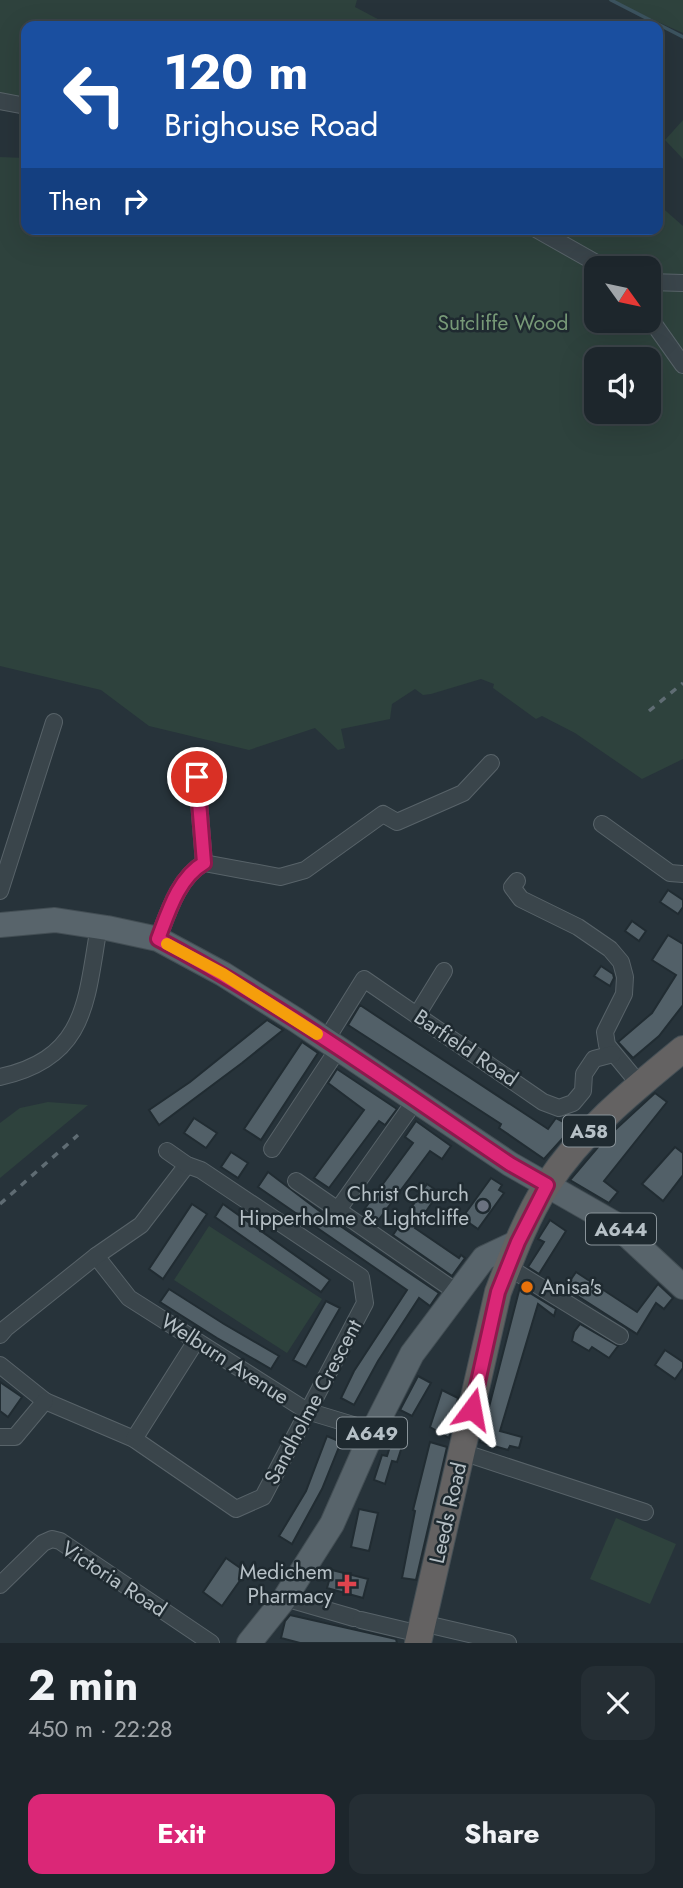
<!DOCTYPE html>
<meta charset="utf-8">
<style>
body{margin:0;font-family:Jost,sans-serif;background:#252e34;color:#f1f3f6;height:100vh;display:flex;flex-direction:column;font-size:26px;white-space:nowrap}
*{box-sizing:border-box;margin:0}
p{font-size:23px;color:#a0a5a9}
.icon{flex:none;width:38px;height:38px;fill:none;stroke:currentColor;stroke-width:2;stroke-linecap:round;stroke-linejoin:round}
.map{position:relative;height:1643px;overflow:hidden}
.details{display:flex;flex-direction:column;background:#1d262c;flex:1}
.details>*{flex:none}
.hud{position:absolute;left:21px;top:21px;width:642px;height:214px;border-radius:14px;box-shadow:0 7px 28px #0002,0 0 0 2px #3b4348;background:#1a4fa0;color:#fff;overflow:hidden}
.needle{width:46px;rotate:123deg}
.fabs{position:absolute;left:584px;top:256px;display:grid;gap:14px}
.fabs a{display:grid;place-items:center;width:77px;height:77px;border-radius:14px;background:#1d262c;box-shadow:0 7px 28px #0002,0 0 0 2px #3b4348;font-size:35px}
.pin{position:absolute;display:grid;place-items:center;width:60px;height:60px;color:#fff;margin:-30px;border:4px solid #fff;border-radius:50%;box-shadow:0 2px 7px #0007}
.me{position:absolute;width:77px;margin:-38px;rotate:13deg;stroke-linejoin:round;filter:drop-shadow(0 0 5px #0008)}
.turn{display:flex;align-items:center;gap:24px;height:147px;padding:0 28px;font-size:32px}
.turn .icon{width:91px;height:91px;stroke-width:2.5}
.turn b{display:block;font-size:49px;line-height:60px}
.then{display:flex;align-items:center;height:66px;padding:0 28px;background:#0003;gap:14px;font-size:26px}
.round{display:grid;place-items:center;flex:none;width:74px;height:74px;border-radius:14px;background:#252e34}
.summary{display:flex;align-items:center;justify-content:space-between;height:119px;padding:0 28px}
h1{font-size:42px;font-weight:700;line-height:52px}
.button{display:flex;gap:14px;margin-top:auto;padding:14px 28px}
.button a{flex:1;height:80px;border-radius:14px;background:#db2777;color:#fff;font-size:28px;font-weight:700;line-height:80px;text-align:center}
.button a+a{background:#252e34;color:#f1f3f6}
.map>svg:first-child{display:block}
</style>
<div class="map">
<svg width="683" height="1643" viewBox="0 0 683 1643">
<rect width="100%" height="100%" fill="#27333a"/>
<g fill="#2e423d" fill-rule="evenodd">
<path d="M0,0H357L355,7L391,26H26V98L0,93Z"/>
<path d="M608,0H683V33Z"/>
<path d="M683,120V159L665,140Z"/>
<path d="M0,157L26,158V229H406L415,235L418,229H658V204L683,226V759L642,779L575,733L542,716L536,719L493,688L494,684L481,679L431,694L423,695L415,689L392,704L390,719L341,729L345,748L338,750L315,728L249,750L149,726L101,690L0,666ZM597,268H649V320H597ZM597,359H649V411H597Z"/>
<path d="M48,1102L88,1105L0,1178V1123L20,1108Z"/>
<path d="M209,1226L322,1299L287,1353L174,1280Z"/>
<path d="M616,1518L676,1544L650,1604L590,1579Z"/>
</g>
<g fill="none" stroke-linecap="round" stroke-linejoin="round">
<path stroke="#3c535f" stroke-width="3.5" d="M611,0L683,37"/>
</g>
<g fill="#526068" stroke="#212c32" stroke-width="2">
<path d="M668,890L683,900V907L678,914L660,902Z"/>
<path d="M632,921L646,931L639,941L625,931Z"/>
<path d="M668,935L683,944V1005L659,1036L633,1058L618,1042L652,1013L676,975L652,960Z"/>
<path d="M601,966L613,974L614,978L610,986L594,976Z"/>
<path d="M360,1005L548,1129L556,1118L573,1127L544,1159L499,1128L501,1124L348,1025Z"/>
<path d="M267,1020L283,1030L242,1063L159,1125L149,1110L190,1082Z"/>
<path d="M302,1042L318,1053L261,1140L244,1129Z"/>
<path d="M337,1069L397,1109L385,1125L379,1121L329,1188L314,1178L364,1110L328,1083Z"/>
<path d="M655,1093L667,1102L604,1181L618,1192L609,1203L570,1180L604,1140Z"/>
<path d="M194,1118L217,1133L206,1148L184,1133Z"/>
<path d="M416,1121L451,1146L442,1159L430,1151L377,1222L363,1211L413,1143L405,1137Z"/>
<path d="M675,1147L683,1153V1175L663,1201L642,1184Z"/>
<path d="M231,1152L248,1163L238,1178L221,1167Z"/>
<path d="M268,1172L330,1219L439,1293L430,1306L419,1298L378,1361L354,1405L341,1398L354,1371L407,1290L258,1187Z"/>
<path d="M491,1178L502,1185L499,1190L504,1193L478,1229L462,1218Z"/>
<path d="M427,1184L439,1192L415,1228L459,1258L461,1255L465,1258L452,1276L393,1235Z"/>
<path d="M192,1204L207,1214L163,1279L149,1269Z"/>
<path d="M223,1204L330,1280L321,1292L215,1217Z"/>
<path d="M550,1220L566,1231L539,1274L528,1267L544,1242L538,1239Z"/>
<path d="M576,1272L637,1312L658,1284L673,1298L664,1309L656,1303L637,1334L565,1288Z"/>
<path d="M520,1287L556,1309L554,1316L538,1304L500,1431L522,1437L519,1448L510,1446L508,1450L480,1442Z"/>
<path d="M169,1289L224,1324L279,1356L271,1369L217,1338L160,1302Z"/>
<path d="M326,1301L340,1308L306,1367L293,1360Z"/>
<path d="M580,1324L618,1346L609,1358L592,1347L589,1351L572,1341L574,1332Z"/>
<path d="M665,1350L683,1362V1368L675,1379L655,1365Z"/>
<path d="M418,1376L431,1383L412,1416L400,1410Z"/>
<path d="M0,1382L22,1397L8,1417L0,1411Z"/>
<path d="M442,1390L458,1398L449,1438L430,1427Z"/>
<path d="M395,1431L406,1434L397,1462L392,1461L385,1484L374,1480L382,1455L387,1456Z"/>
<path d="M327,1436L341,1442L322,1489L292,1544L279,1536L306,1491Z"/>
<path d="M430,1442L447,1447L416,1580L402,1578L415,1511L413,1510Z"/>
<path d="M359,1509L378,1513L369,1551L351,1547Z"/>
<path d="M226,1558L246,1572L222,1606L203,1592Z"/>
<path d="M332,1570L368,1579L363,1598L327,1588Z"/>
<path d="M290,1615L396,1639L397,1643H300L281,1638L285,1621Z"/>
</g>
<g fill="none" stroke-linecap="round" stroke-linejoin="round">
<g stroke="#586369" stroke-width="18">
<g id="minor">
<path d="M0,101L26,106"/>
<path d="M536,229L605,268"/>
<path d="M649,282L683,283"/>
<path d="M649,317L683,365"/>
<path d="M197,777L204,863"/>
<path d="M602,824L670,873L683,874"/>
<path d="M517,881L512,887L521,899L578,927L610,949L621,962L625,977L624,994L605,1032L607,1045L640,1085"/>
<path d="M0,891L54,722"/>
<path d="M158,939C168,913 178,878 204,863L280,877L305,870L383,814L397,822L463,793L491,763"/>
<path d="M417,1015L444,971"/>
<path d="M326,1040L364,979L543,1102L559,1108L573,1103L583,1091L584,1074L594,1059L613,1054"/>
<path d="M0,1077C87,1058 86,1001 99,926"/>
<path d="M272,1149L338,1049"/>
<path d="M296,1181L458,1293"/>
<path d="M337,1211L415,1101"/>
<path d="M96,1256L129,1298L307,1411L373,1431"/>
<path d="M508,1267L620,1336"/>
<path d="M0,1335L6,1328L96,1256L141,1225L187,1165"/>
<path d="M0,1365L45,1401L134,1439L236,1509L263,1497L365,1303L361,1277L201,1170L187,1165L167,1151"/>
<path d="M0,1437H15L45,1401"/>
<path d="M134,1439L196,1341"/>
<path d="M462,1452L645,1512"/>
<path d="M0,1585L43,1543L52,1539L60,1541L211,1643"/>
<path d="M285,1598L354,1618"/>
<path d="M361,1620L420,1634"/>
<path d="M422,1623L508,1643"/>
</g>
</g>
<g stroke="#434e54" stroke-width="26">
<g id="primary">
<path d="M0,925L55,920L107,928L158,939L223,974L296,1020L510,1164L615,1224L683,1287"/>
<path d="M249,1643L285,1598L332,1524L373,1431L412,1354L484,1258L518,1242"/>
</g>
</g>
<g stroke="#455056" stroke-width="28">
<path id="trunk" d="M418,1643L498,1292C512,1256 526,1218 547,1185C582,1131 633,1090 683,1049"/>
</g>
<use href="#minor" stroke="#3a454b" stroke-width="16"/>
<use href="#primary" stroke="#58646b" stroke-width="24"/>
<use href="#trunk" stroke="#646262" stroke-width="26"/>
<g stroke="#5f6c73" stroke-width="3.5" stroke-dasharray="7 7" stroke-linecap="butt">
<path d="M649,711L683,683"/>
<path d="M0,1204L78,1135"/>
</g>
</g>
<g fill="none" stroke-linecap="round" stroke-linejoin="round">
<g stroke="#8e194d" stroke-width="18">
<path id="route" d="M197,777L204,863C178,878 168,913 158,939C281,1004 394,1086 510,1164L547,1185L518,1242L498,1292L472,1409"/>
</g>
<use href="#route" stroke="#db2777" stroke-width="12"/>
<path stroke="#f59e0b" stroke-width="12" d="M167,944L223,974L317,1034"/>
</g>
<circle fill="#6b7280" stroke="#1f2a30" stroke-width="2.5" cx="483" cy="1206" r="7"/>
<circle fill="#e8710a" stroke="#1f2a30" stroke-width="2.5" cx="527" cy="1287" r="7"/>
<path fill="#e0444e" stroke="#1f2a30" stroke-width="2.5" d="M343.5 1573.5h7v7h7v7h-7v7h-7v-7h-7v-7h7z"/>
<g text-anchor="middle" stroke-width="5" stroke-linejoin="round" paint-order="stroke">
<g fill="#1f2a30" stroke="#899399" stroke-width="2">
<rect x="563" y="1115.5" width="52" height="31" rx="5"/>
<rect x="586" y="1213.5" width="70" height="31" rx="5"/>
<rect x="337" y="1417.5" width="70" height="31" rx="5"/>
</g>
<g font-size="19" font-weight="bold" fill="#b6c0c6">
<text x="589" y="1138">A58</text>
<text x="621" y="1236">A644</text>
<text x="372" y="1440">A649</text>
</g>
<g font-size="21" fill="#797" stroke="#1f2a30">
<text x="503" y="330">Sutcliffe Wood</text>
</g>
<g font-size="21" fill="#b6c0c6" stroke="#1f2a30">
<text transform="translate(466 1048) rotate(34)" y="7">Barfield Road</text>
<text transform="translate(225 1359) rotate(33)" y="7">Welburn Avenue</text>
<text transform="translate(313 1402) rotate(-62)" y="7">Sandholme Crescent</text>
<text transform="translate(448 1513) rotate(-77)" y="7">Leeds Road</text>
<text transform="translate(114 1579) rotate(33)" y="7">Victoria Road</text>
</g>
<g font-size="21" fill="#b6c0c6" stroke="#1f2a30" text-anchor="end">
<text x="469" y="1201">Christ Church<tspan x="469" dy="24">Hipperholme &amp; Lightcliffe</tspan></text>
<text x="541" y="1294" text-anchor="start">Anisa's</text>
<text x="333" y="1579">Medichem<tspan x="333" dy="24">Pharmacy</tspan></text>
</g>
</g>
</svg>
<div class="fabs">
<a><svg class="needle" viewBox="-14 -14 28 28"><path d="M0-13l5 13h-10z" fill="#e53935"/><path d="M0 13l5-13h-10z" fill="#a0a5a9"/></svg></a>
<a><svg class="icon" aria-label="sound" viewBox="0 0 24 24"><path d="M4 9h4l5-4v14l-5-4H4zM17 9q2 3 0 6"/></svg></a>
</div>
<div class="pin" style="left:197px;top:777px;background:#d93025"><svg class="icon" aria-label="arrive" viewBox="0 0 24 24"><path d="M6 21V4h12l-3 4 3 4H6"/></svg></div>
<svg class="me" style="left:472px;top:1409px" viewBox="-20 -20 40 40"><path d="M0-17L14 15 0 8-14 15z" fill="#db2777" stroke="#fff" stroke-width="4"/></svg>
<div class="hud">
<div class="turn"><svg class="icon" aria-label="left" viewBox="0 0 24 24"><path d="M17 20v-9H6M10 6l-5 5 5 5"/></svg><div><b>120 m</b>Brighouse Road</div></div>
<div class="then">Then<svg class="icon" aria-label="right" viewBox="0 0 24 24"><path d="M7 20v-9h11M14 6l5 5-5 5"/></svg></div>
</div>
</div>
<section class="details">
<div class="summary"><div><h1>2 min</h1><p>450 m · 22:28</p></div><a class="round"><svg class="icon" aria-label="close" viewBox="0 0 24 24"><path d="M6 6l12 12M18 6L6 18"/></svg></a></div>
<div class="button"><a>Exit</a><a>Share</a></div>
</section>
